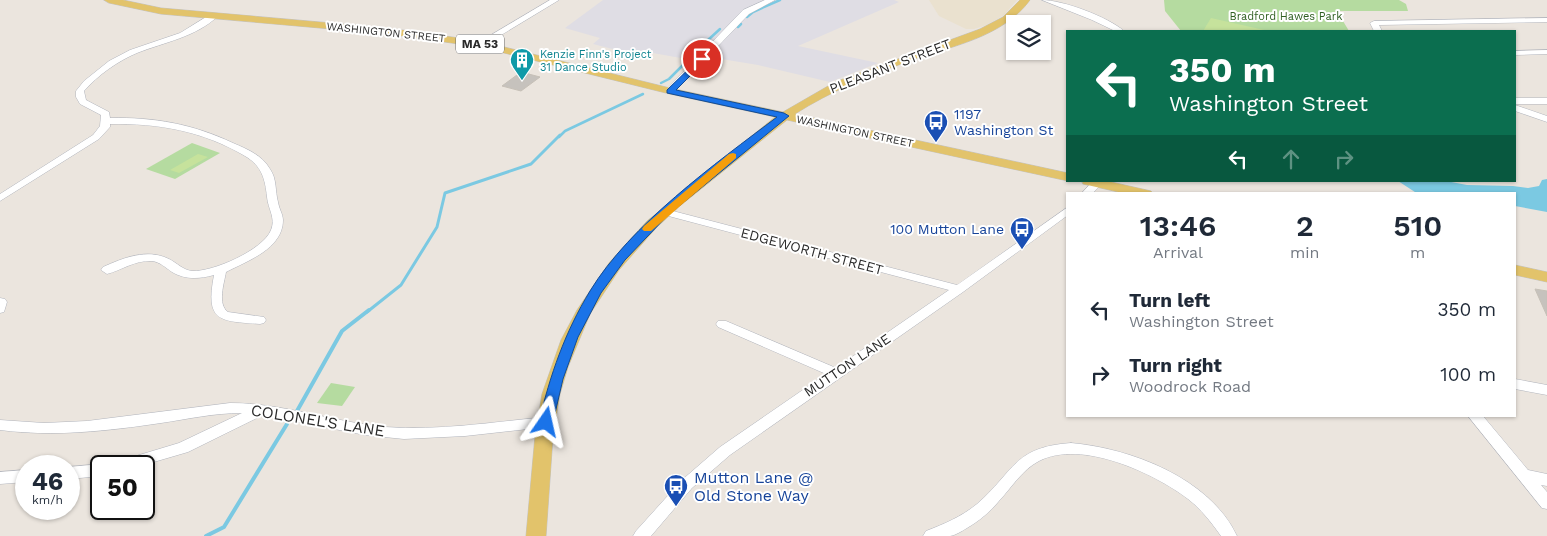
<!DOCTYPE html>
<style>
body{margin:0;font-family:"Work Sans",sans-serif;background:#f2f2f3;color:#1f2937;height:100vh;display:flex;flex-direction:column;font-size:19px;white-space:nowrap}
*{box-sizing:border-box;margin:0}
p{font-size:16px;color:#747a83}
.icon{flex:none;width:28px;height:28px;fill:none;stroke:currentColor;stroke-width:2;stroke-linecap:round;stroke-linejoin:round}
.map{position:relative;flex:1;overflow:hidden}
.panel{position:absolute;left:1066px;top:192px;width:450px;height:225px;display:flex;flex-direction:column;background:#fff;border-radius:0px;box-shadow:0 1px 4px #0004}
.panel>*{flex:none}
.top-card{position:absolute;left:1066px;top:30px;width:450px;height:152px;border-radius:0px;box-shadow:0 1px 4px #0004;background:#0b6e4f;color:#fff;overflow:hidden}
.controls{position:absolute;left:1006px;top:15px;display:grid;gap:10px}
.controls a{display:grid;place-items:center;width:45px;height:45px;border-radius:0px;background:#fff;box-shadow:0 1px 4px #0004;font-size:25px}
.speed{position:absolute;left:15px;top:455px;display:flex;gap:10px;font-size:25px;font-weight:700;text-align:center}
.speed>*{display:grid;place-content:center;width:65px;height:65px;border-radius:50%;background:#fff;box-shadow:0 1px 4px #0004;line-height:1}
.speed small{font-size:12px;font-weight:400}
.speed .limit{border:2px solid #111;border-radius:8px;background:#fff;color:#111}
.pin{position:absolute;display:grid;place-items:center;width:42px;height:42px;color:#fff;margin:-21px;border:2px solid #fff;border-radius:50%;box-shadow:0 1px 5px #0007}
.me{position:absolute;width:55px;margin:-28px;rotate:11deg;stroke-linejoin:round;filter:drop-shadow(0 0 4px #0008)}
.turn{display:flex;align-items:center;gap:18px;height:105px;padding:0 20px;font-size:22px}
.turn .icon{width:65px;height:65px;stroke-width:2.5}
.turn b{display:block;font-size:35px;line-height:42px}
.lanes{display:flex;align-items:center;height:48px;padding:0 20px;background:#0003;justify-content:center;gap:25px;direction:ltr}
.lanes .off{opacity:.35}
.eta{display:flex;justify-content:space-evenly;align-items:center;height:85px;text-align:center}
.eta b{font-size:30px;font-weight:600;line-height:35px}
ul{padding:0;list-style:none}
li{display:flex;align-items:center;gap:15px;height:65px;padding:0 20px}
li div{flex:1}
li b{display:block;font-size:19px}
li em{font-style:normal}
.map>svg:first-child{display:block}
</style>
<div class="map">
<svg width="1547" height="536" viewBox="0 0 1547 536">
<rect width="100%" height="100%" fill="#ebe5de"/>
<path fill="#dfdde4" d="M603,0H894L899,2L798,46L878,63L830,82L758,65L697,55L692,60L636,50L632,54L593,44L600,38L565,28Z"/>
<path fill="#eae1cf" d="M929,0H1017L1004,15L987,25L974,29H966L939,16Z"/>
<g fill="#b5dba0">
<path d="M1164,0H1399L1406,4L1408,11H1337L1349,31H1181L1165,11Z"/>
<path d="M192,143L220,153L175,179L146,169Z"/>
<path d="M331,383L355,387L342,406L317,403Z"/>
</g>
<g fill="#c6e29c">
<path d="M1211,18L1264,30L1203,31Z"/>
<path d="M198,154L208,157L179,173L170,170Z"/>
</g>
<path fill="#7bc9e2" d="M1547,179V212L1515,206V194H1418L1398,181H1446L1467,185L1513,186L1528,188L1539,186L1542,180Z"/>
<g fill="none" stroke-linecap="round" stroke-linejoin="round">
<g stroke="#7bc9e2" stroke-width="2.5">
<path d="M747,17L753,12L780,0"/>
<path d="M738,27L741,24"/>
<path d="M708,40L720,29"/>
<path d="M661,83L669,79L702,46"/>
<path d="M559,137L565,131L643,94"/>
</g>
<path stroke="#7bc9e2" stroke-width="3" d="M367,312L401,285L437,227L445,193L531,164L560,135"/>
<g stroke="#7bc9e2" stroke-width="4">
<path d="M297,411L342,331L369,310"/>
<path d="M206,536L224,527L287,424"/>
</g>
</g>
<g fill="#c6c2bd" stroke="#c6c0b7">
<path d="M521,72L540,77L521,91L502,86Z"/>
<path d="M1535,289L1547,291V316Z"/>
</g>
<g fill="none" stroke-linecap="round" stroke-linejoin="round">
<g stroke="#b1b4bc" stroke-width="1">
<g id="minor">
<path d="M550,0H559L483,46L476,44Z"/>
<path d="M765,0H775L749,14L673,93H667V89L743,10Z"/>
<path d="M1042,0C1063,0 1108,17 1124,31H1115L1092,20Z"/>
<path d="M211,14L218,16C196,37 165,42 137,53C118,61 98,75 84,91L86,100L109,112L110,118C154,117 193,124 233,143C247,149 262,155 270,169C277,179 275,191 278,202C279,209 283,214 283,220C283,249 247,261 226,272C224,284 217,304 228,312L264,317L266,320L264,323L260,324C219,321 205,322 214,275C200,279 185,280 172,272C166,268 160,262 152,261C135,260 122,270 107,274L101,270L103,267C123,258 147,248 169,259C177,263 183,270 192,271C213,272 263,250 271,230C276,218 268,209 267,197C265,179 262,166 245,156C203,131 158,123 110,124V127L99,139L0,201V194L93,135L100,126L101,115L80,104L76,97V91L84,81L109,61L130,50L180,33Z"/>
<path d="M1547,18V22L1379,25L1382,31H1374L1370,23L1374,21Z"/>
<path d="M1547,50V54L1515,55V51Z"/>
<rect x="1515" y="98" width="32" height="6"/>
<path d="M1515,105L1547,116V122L1515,111Z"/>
<path d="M1093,181H1104L1092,194H1081Z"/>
<path d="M1068,207V215L963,292L730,455L692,488L651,536H633L636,531L682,480L720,447L826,374L718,327L716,324L718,321H726L836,368L949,290L661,214L660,212L661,210H669L957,285Z"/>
<path d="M0,298L5,299L7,302L4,312L0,313Z"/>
<path d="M1515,379L1547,385V395L1515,389Z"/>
<path d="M230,403C283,403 333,422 385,427C439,431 493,422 546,417L551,418L553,422L551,426L546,427L465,436L404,439L365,435L263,415L188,452L140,466H114L116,462L179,443L242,413C214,413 188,419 161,423C107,431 55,437 0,430V420L44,423L87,421Z"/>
<path d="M1468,416H1483L1528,470L1547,474V486L1541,485L1547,492V509L1542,508Z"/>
<path d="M1071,443C1130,448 1210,478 1237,536H1221C1211,522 1201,509 1188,499C1154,473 1081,439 1039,461C1022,470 1012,487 999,501C990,512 979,521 967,528C962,531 956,535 950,536C942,536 932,536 923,536L926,531C944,524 961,517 977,504C1015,471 1013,447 1071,443Z"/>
<path d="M101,464L106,466H101V476L69,479V467Z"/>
<path d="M26,470V482L0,484V472Z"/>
</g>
</g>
<g stroke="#c3c3c3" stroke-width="1">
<g id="major">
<path d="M104,0H123L161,8L388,28L480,41L670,88L783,112L835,82L980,29L1003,17L1020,0H1030C1002,38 951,46 909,61C869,76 831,91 795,114L1068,173V181L787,120L681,205L657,227L619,270L590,314L568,367L560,394L553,436L546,536H526L535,436L542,394L561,340L577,310L609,263L647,221L775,117L670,94L480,47L388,34L161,14L109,3Z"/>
<path d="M1082,181H1107L1151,191L1153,194H1127L1083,184Z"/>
<path d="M1515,265L1547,272V282L1515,275Z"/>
</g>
</g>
<use href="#minor" fill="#fff" fill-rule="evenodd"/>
<use href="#major" fill="#e2c36b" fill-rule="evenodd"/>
</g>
<path fill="#1a73e8" stroke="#114b97" d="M702,56L705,57V61L676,90L784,113L789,116L668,215L625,260L601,293L578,337L563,379L553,422L551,425L546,427L541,425L539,422C550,375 565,332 590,291C630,225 716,163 777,117L667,93V90Z"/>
<path fill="#f59e0b" d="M733,153L736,154V158L651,231H644L642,229L644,226L729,154Z"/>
<defs>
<g id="building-pin" transform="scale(1.25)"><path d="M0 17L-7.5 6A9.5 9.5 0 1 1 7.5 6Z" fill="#0f9aa8" stroke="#fff"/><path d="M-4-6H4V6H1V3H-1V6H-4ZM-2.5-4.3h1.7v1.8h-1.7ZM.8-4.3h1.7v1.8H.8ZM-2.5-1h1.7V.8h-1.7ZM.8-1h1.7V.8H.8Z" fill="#fff"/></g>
<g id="bus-pin" transform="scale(1.25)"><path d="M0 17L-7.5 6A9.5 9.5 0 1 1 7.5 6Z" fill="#1a4fb4" stroke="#fff"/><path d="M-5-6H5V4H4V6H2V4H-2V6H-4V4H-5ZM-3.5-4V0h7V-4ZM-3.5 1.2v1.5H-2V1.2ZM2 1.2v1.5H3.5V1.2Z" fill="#fff"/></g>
</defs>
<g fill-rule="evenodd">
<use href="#building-pin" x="522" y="60"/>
<use href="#bus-pin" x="936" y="122"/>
<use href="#bus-pin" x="1022" y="229"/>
<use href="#bus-pin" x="676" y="486"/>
</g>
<g text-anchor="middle" stroke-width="4" stroke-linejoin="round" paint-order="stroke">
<g font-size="11" fill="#305f22" stroke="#fff">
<text x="1286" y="20">Bradford Hawes Park</text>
</g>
<g font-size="11" fill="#2a2a2a" stroke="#fff">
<text transform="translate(386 32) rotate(6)" y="4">WASHINGTON STREET</text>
<text transform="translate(855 131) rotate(12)" y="4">WASHINGTON STREET</text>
</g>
<g font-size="11" fill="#0d838f" stroke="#fff" text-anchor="start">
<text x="540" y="58">Kenzie Finn's Project<tspan x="540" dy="13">31 Dance Studio</tspan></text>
</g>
<rect fill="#fff" stroke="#6a6a6a" stroke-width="1" x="456" y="34.5" width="48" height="19" rx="4"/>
<g font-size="12" font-weight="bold" fill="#2a2a2a">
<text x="480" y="48">MA 53</text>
</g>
<g font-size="14" fill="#2a2a2a" stroke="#fff">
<text transform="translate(890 66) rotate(-21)" y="5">PLEASANT STREET</text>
<text transform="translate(812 251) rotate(15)" y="5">EDGEWORTH STREET</text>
<text transform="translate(847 365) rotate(-34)" y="5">MUTTON LANE</text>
</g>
<g font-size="14" fill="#164399" stroke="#fff" text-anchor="start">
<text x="954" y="119">1197<tspan x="954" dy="16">Washington St</tspan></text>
<text x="1004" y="234" text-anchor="end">100 Mutton Lane</text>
</g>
<g font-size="16" fill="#2a2a2a" stroke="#fff">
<text transform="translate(318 420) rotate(9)" y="6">COLONEL'S LANE</text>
</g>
<g font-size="16" fill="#164399" stroke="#fff" text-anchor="start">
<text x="694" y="483">Mutton Lane @<tspan x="694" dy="18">Old Stone Way</tspan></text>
</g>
</g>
</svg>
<div class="controls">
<a><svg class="icon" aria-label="layers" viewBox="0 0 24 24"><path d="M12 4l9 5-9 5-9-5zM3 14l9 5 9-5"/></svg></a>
</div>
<div class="speed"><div>46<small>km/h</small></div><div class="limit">50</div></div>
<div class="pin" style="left:702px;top:59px;background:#d93025"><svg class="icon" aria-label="arrive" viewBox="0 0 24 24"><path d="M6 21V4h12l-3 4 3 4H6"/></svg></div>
<svg class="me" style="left:546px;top:422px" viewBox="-20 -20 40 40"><path d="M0-17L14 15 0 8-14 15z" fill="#1a73e8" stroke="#fff" stroke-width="4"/></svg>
<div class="top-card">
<div class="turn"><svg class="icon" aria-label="left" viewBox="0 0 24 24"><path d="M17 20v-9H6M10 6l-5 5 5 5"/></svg><div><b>350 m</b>Washington Street</div></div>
<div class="lanes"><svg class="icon" aria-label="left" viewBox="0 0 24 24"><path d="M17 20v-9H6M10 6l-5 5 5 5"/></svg><svg class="icon off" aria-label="ahead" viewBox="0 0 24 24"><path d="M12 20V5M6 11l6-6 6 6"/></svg><svg class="icon off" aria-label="right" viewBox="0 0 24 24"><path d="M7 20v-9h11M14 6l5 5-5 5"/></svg></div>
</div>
<section class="panel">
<div class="eta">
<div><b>13:46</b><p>Arrival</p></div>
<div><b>2</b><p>min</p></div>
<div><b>510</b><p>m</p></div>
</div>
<ul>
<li><svg class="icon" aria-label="left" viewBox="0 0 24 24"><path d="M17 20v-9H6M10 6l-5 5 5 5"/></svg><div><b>Turn left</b><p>Washington Street</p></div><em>350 m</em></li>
<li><svg class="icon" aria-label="right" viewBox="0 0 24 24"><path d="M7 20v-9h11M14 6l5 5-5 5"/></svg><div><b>Turn right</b><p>Woodrock Road</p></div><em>100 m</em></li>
</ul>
</section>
</div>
